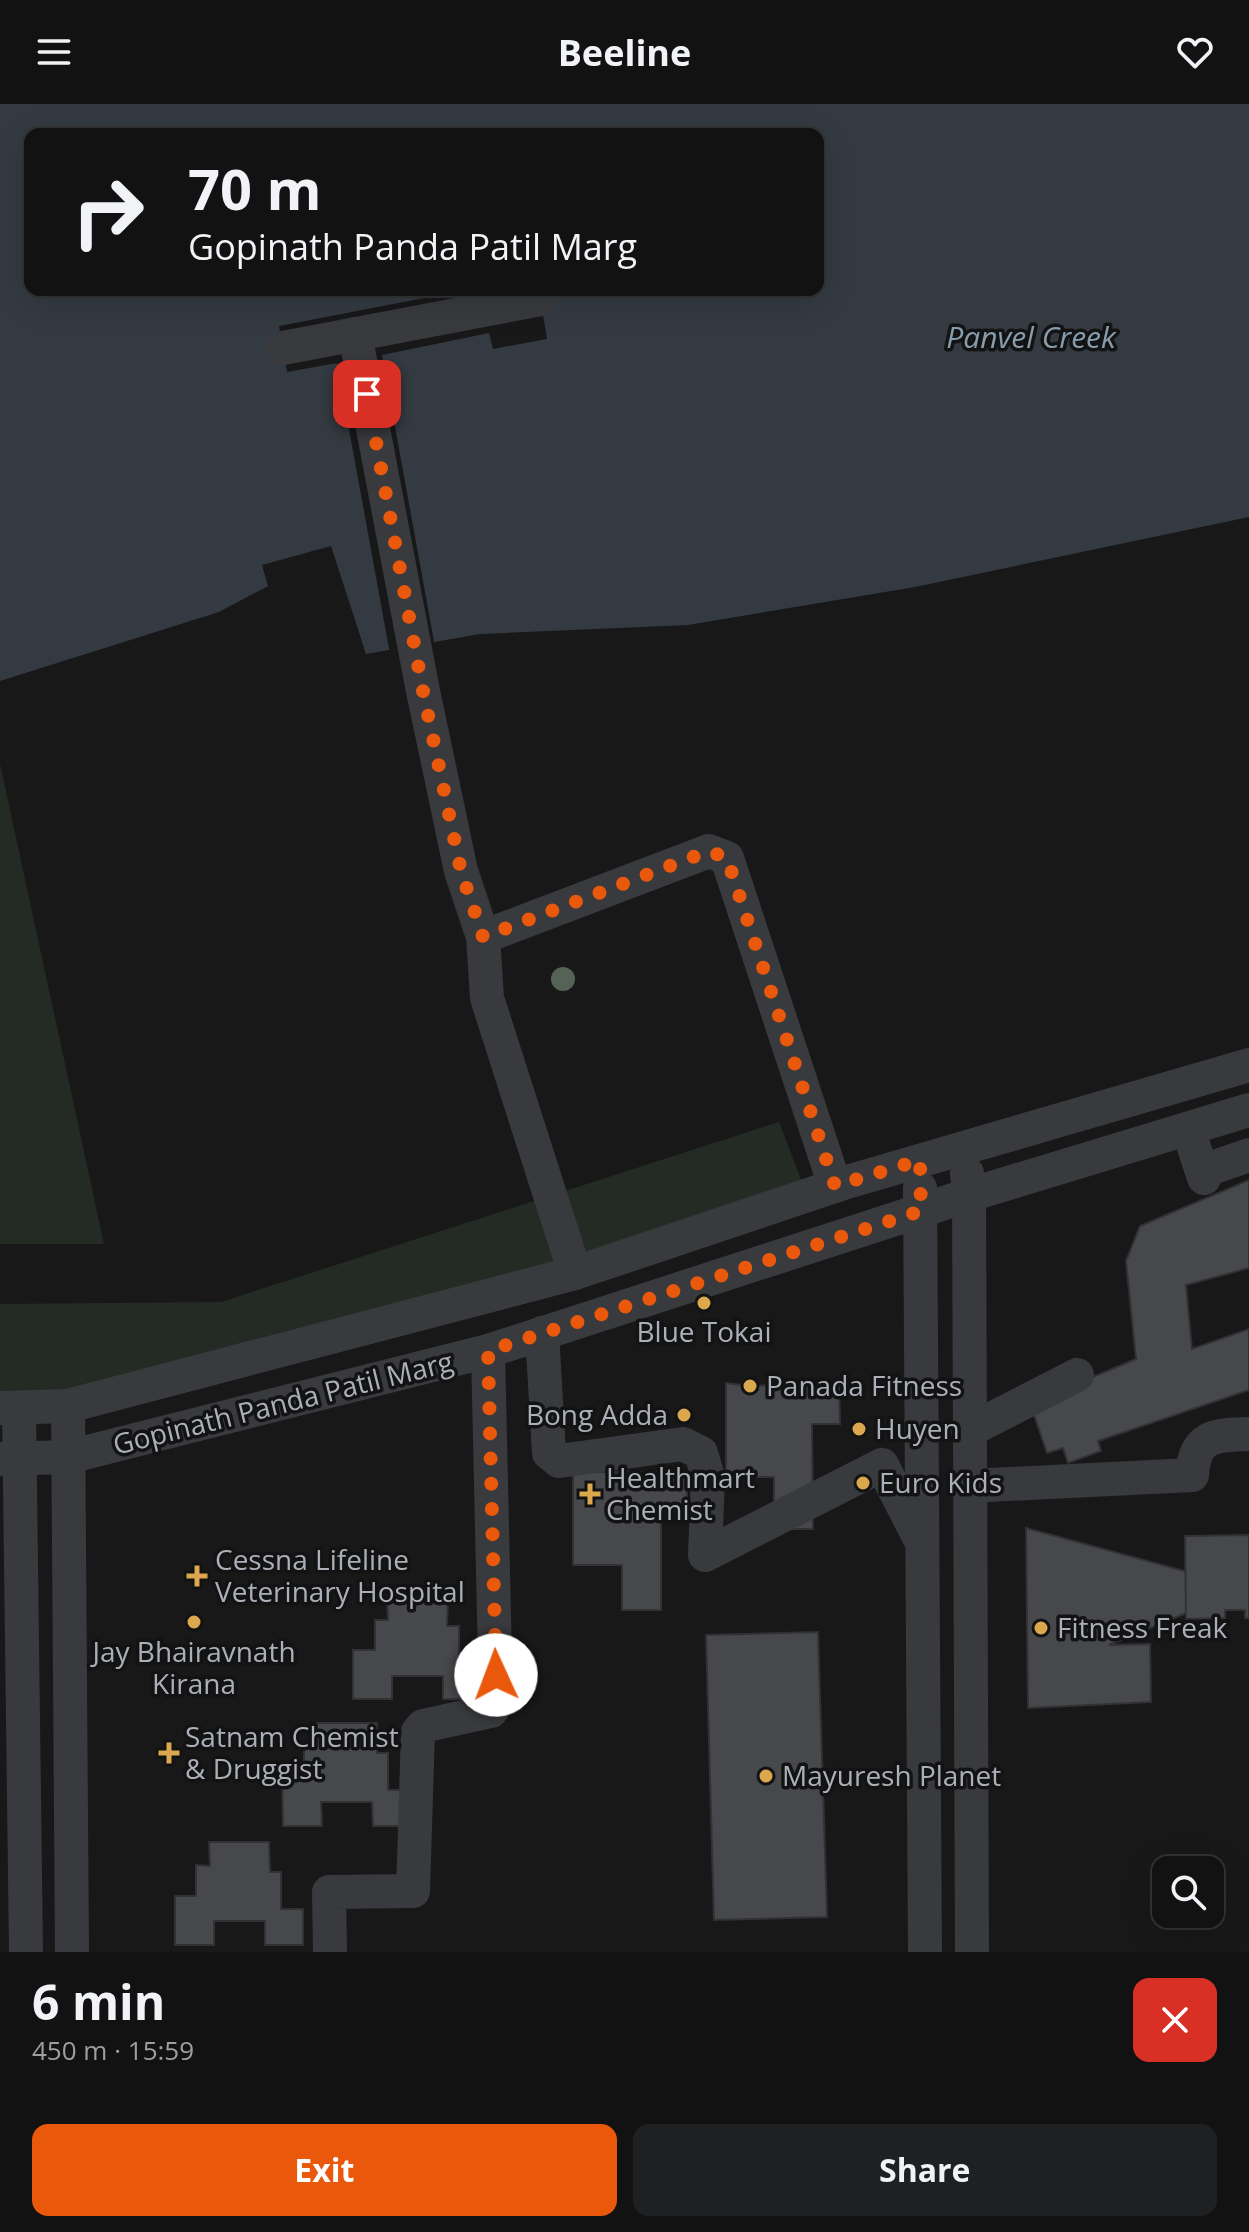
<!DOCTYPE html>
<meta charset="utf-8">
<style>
body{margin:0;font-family:"Open Sans",sans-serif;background:#1f2021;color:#f1f3f6;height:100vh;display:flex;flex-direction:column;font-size:30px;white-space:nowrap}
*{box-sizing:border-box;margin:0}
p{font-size:26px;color:#9c9ea0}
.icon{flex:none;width:44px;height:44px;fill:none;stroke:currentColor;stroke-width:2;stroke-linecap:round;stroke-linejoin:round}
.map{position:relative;height:1848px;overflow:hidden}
.sheet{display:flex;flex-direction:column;background:#121213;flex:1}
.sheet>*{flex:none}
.hud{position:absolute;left:24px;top:24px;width:800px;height:168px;border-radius:16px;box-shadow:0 8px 32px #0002,0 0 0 2px #313233;background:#121213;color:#f1f3f6;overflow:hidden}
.controls{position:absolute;left:1152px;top:1752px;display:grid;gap:16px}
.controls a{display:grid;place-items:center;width:72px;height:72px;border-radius:16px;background:#121213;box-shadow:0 8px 32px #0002,0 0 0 2px #313233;font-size:40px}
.pin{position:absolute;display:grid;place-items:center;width:68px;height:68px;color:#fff;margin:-34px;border-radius:16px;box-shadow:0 4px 12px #0006}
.me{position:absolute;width:88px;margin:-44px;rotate:358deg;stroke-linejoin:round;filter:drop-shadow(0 0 6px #0008)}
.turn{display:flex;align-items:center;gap:28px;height:168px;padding:0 32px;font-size:36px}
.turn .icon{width:104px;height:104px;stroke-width:2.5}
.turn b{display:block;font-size:56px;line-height:68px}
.round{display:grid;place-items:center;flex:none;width:84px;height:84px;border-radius:16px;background:#1f2021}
.overview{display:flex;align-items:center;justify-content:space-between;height:136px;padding:0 32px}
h1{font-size:48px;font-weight:700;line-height:60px}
.cta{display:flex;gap:16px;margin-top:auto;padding:16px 32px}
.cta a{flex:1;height:92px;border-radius:16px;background:#ea580c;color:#fff;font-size:32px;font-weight:700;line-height:92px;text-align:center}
.cta a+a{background:#1f2021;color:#f1f3f6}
header{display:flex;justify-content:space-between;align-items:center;height:104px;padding:0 32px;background:#121213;font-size:36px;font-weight:700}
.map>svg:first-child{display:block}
</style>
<header><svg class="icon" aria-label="menu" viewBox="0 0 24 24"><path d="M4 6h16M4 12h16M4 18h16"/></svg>Beeline<svg class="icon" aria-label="heart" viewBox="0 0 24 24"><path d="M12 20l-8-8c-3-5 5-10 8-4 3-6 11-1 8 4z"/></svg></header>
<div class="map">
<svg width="1249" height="1848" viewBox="0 0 1249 1848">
<rect width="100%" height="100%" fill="#181819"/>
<g fill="#242b25">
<path d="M0,660L104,1140H0Z"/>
<path d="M779,1018L807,1091L0,1304V1200L221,1198Z"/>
</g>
<path fill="#333a41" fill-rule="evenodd" d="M0,0H1249V413L915,483L688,521L480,530L366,550L331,442L262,461L268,482L219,508L0,577ZM30,30H818V186H30Z"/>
<path fill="#181819" d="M439,186H539L547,235L493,245L489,229L382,251L435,543L390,550L337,259L287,268L279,222L440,191Z"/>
<g fill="#47484b" stroke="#323235" stroke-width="2">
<path d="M1249,1076V1164L1186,1181L1192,1245L1249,1225V1286L1098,1337L1101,1347L1068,1359L1063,1344L1047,1349L1030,1299L1136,1255L1126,1157L1140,1122Z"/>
<path d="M726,1279L750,1282L839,1279L840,1320H812L813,1425H774V1373H726Z"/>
<path d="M573,1368H687V1408H661V1506H622V1461H573Z"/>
<path d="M1026,1424L1247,1484L1109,1541L1150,1540L1151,1598L1028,1604Z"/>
<path d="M1249,1431V1514H1245V1506H1225V1514L1186,1515L1185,1432Z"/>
<path d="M387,1493H448L447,1522H459V1560H481V1595H443V1572H392V1595H353V1546H375V1516H388Z"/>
<path d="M818,1528L827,1813L714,1816L706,1531Z"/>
<path d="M317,1619H377V1649H388V1686H410L411,1722H373L372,1698H321L322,1722H283L282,1672L304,1673V1642H317Z"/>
<path d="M209,1738H269L270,1768H281V1805H303V1841H265V1817H214V1841H175V1792H196V1761L210,1762Z"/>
</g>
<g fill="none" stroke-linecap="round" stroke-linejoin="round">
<g stroke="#393a3e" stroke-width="34">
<path d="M355,230L423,587L461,767L483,833"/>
<path d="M283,244L541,195"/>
<path d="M1188,1025L1204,1074"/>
<path d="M1203,1067L1249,1051"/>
<path d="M967,1069L969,1091L972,1848"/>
<path d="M920,1084L925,1848"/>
<path d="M575,1169L487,894L483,833L709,747L727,754L835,1082"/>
<path d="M542,1229L549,1349L559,1357L683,1340L701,1349L708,1373L705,1451L882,1361L919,1433"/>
<path d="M68,1302L72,1848"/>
<path d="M0,1304L68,1302L575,1169L847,1078L1249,961"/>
<path d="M19,1304L26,1848"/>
<path d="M968,1327L1077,1271"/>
<path d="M0,1355L68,1353L488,1247L969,1091L1249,1006"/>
<path d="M969,1382L1192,1371C1195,1331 1214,1331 1249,1330"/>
<path d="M330,1848L329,1788L413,1787L418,1628L423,1622L491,1607L496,1600L488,1247"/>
</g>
</g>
<circle fill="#546355" cx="563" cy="875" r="12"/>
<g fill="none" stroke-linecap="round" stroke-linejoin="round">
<path stroke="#ea580c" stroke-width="14" stroke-dasharray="0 25.2" d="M367,290L423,587L461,767L483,833L709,747L727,754L835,1082L920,1056L921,1107L488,1247L496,1571"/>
</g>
<g fill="#dba84e" stroke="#131314" stroke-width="3">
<circle cx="704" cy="1199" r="8"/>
<circle cx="750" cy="1282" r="8"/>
<circle cx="684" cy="1311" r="8"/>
<circle cx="859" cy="1325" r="8"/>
<circle cx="863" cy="1379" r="8"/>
<path d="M586 1378h8v8h8v8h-8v8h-8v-8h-8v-8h8z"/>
<path d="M193 1460h8v8h8v8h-8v8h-8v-8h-8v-8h8z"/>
<circle cx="194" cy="1518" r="8"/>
<circle cx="1041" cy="1524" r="8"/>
<path d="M165 1637h8v8h8v8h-8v8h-8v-8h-8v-8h8z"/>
<circle cx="766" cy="1672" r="8"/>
</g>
<g text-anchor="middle" stroke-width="7" stroke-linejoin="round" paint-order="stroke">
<g font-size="28" fill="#abafb7" stroke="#131314" text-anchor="start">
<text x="704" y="1238" text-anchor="middle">Blue Tokai</text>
<text x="766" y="1292">Panada Fitness</text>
<text x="668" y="1321" text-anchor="end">Bong Adda</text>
<text x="875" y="1335">Huyen</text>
<text x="606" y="1384">Healthmart<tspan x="606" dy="32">Chemist</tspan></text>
<text x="879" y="1389">Euro Kids</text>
<text x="215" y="1466">Cessna Lifeline<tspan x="215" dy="32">Veterinary Hospital</tspan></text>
<text x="1057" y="1534">Fitness Freak</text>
<text x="194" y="1558" text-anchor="middle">Jay Bhairavnath<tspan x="194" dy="32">Kirana</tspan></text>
<text x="185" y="1643">Satnam Chemist<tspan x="185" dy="32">&amp; Druggist</tspan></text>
<text x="782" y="1682">Mayuresh Planet</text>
</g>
<g font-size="28" fill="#abafb7" stroke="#131314">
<text transform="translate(283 1299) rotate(-14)" y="10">Gopinath Panda Patil Marg</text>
</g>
<g font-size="30" font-style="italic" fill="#879dae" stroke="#131314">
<text x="1031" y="244">Panvel Creek</text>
</g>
</g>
</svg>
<div class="controls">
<a><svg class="icon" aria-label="search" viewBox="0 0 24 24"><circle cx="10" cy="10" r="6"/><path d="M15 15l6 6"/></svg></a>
</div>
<div class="pin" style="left:367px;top:290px;background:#d93025"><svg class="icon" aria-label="arrive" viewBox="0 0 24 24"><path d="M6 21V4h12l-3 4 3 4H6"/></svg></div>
<svg class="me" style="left:496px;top:1571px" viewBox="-20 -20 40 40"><circle r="19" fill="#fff"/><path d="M0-13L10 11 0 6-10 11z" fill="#ea580c"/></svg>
<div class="hud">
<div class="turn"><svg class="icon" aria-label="right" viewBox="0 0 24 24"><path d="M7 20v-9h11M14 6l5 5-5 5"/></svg><div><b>70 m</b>Gopinath Panda Patil Marg</div></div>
</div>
</div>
<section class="sheet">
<div class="overview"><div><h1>6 min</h1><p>450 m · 15:59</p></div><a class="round" style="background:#d93025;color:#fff"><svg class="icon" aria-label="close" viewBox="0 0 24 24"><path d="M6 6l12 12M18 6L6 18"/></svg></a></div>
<div class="cta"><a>Exit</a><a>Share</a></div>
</section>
